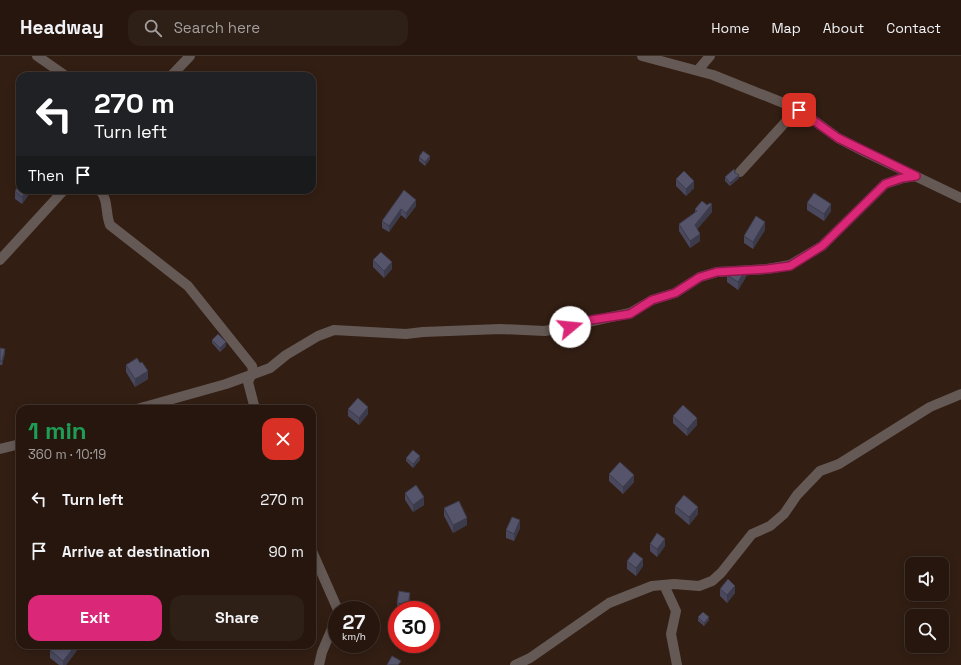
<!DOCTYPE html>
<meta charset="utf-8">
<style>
body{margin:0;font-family:"Space Grotesk",sans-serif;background:#2e1f17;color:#f1f3f6;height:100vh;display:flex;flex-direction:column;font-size:15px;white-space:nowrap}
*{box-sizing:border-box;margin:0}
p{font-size:13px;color:#a49f9e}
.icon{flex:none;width:22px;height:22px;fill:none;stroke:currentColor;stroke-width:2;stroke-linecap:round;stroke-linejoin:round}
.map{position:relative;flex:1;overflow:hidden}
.details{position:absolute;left:16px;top:349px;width:300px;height:244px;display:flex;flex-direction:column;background:#26160e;border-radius:12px;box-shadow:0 2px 10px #0003,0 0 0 1px #42352e}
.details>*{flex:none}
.banner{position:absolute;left:16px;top:16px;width:300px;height:122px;border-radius:12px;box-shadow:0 2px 10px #0003,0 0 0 1px #42352e;background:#202124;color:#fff;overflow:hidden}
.buttons{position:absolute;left:905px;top:501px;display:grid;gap:8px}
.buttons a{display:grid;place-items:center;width:44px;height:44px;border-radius:8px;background:#26160e;box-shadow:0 2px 10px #0003,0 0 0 1px #42352e;font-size:20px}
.speed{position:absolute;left:328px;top:545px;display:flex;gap:8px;font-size:20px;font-weight:700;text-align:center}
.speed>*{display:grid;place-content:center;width:52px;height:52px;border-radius:50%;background:#26160e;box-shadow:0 2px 10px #0003,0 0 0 1px #42352e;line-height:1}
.speed small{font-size:10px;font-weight:400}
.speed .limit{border:6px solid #d22;background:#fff;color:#111}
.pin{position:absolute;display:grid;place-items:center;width:34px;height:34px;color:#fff;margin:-17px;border-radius:8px;box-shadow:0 2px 6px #0006}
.me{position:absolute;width:44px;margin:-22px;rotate:73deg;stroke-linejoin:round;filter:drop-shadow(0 0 3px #0008)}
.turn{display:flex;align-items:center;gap:14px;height:84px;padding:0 12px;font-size:18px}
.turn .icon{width:52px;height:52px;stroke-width:2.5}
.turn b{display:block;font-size:28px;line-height:34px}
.then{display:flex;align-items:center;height:38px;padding:0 12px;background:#0003;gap:8px;font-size:15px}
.round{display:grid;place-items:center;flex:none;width:42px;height:42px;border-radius:12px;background:#2e1f17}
.summary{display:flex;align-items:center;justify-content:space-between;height:68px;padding:0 12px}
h1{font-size:24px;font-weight:600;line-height:30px;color:#1e9e55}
.primary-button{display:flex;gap:8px;margin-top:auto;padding:8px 12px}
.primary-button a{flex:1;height:46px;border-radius:12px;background:#db2777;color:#fff;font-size:16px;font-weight:600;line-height:46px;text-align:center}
.primary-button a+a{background:#2e1f17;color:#f1f3f6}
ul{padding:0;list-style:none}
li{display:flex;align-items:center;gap:12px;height:52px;padding:0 12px}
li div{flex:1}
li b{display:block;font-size:15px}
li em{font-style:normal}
header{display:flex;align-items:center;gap:24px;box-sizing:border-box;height:56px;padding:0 20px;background:#26160e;border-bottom:1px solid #42352e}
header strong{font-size:19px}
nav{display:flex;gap:22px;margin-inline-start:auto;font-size:14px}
.search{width:280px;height:36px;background:#2e1f17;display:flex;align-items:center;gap:10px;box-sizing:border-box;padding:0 14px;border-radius:12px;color:#a49f9e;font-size:15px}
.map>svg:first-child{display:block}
</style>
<header>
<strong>Headway</strong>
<div class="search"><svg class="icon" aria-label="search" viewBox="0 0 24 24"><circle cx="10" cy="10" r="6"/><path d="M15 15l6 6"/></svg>Search here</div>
<nav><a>Home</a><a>Map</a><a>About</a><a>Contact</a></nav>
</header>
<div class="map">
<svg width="961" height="609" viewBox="0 0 961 609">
<rect width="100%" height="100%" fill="#321e13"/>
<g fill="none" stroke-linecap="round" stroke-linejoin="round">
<g stroke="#655955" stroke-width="10">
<path d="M37,0L66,20"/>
<path d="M642,0L713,19L786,48L801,55L838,82L865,96L961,142"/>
<path d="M698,14L710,0"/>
<path d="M171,20L190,0"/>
<path d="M740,116L791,60L799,54"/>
<path d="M100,134C109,145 105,157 110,169L188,230L252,310L253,315L248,326L255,353"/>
<path d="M0,204L64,134"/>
<path d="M137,353L226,328L270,312L286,299L318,280L334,274L406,278L423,276L500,273L545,275L630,257L652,244L675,237L700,221L717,216L767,213L790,209L822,190L885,128L903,122L916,120"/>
<path d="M0,393L20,388"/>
<path d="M312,495L338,554"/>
<path d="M664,529L676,555L671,578L677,609"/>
<path d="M319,609L322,596L337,561"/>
<path d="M515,609L530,602L609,547L652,530L674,528L699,530L712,525L721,517L752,478L770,470L784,458L797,439L820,415L839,408L930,351L961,338"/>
</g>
</g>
<g fill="#49485c">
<path d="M419,101L430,103L425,110L419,105Z"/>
<path d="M735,117L739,122L730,130L725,125V121Z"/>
<path d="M676,123L694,132L686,140L676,130Z"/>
<path d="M32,134L22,148L15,143V135Z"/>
<path d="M404,134L416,150L406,163L401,159L389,176L382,172V165Z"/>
<path d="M807,147L831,155L824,165L807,154Z"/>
<path d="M695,153L712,156L697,173L700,185L690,192L679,175V168L695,157Z"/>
<path d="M765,174L753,193L744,187V180Z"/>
<path d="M373,204L392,213L384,222L373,211Z"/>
<path d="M727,219L746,221L738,234L727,226Z"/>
<path d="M212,284L226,290L220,296L212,287Z"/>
<path d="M0,292L5,297L2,309H0Z"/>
<path d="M140,307L148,323L135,331L126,316V309Z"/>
<path d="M348,353L368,358L359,369L348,360Z"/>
<path d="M673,360L697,369L687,380L673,367Z"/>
<path d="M406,402L420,404L413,412L406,405Z"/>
<path d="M609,418L634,426L623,438L609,425Z"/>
<path d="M405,437L424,449L413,456L405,444Z"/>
<path d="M675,450L698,458L689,469L675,457Z"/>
<path d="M444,452L467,469L453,477L444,460Z"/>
<path d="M520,472L514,485L506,482V474Z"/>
<path d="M650,488L665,490L657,501L650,495Z"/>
<path d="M627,505L643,510L636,520L627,513Z"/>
<path d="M720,533L735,537L727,547L720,540Z"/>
<path d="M410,545L408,554H397V547Z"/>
<path d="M698,561L709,564L704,570L698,565Z"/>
<path d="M78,589V593L66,609H59L50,602V594Z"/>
</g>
<g fill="#3c3b4b">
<path d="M430,100V103L425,110V106Z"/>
<path d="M739,119V122L730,130V127Z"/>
<path d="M694,125V132L686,140V133Z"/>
<path d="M27,134H32L22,148V141Z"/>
<path d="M416,144V150L406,163V157Z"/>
<path d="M712,148V156L695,176V169Z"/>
<path d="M831,148V155L824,165V158Z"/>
<path d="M401,153V159L389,176V170Z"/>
<path d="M765,166V174L753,193V186Z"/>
<path d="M700,178V185L690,192V185Z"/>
<path d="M392,206V213L384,222V215Z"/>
<path d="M746,213V221L738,234V226Z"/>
<path d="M226,286V290L220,296V292Z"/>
<path d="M5,293V297L2,309V305Z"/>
<path d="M148,315V323L135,331V323Z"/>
<path d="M368,351V358L359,369V362Z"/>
<path d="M697,362V369L687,380V373Z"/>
<path d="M420,400V404L413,412V408Z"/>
<path d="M634,419V426L623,438V431Z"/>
<path d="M424,441V449L413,456V449Z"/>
<path d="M698,451V458L689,469V461Z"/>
<path d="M467,462V469L453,477V469Z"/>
<path d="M520,464V472L514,485V478Z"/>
<path d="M665,483V490L657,501V493Z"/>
<path d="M643,503V510L636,520V512Z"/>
<path d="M735,530V537L727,547V539Z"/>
<path d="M410,537V545L408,554V549Z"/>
<path d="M709,561V564L704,570V567Z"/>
<path d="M76,589H78V593L66,609H63V605Z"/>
</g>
<g fill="#55546b" stroke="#3c3b4b">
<path d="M423,95L430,100L425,106L419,101Z"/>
<path d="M734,113L735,117L739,119L730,127L725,121Z"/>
<path d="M684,115L694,125L686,133L676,123Z"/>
<path d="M20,128V134H27L22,141L15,135Z"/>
<path d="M404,134L416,144L406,157L401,153L389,170L382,165Z"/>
<path d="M814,137L831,148L824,158L807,147Z"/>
<path d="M702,145L707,149L710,147L712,148L695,169L700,178L690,185L679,168L697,155L695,153Z"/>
<path d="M756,160L765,166L753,186L744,180Z"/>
<path d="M381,196L392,206L384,215L373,204Z"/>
<path d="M746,213L738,226L727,219L730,214Z"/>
<path d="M218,278L226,286L220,292L212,284Z"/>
<path d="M0,292L5,293L2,305H0Z"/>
<path d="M137,302L140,307L142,306L148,315L135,323L126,309Z"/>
<path d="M358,342L368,351L359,362L348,353Z"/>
<path d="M683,349L697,362L687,373L673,360Z"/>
<path d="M413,394L420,400L413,408L406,402Z"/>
<path d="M620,406L634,419L623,431L609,418Z"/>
<path d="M416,429L424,441L413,449L405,437Z"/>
<path d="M684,439L698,451L689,461L675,450Z"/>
<path d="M459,445L467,462L453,469L444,452Z"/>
<path d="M512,461L520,464L514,478L506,474Z"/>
<path d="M657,477L665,483L657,493L650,488Z"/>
<path d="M634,496L643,503L636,512L627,505Z"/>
<path d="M728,523L735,530L727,539L720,533Z"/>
<path d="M399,535L410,537L408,549L397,547Z"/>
<path d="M703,556L709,561L704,567L698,561Z"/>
<path d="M54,589H76L63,605L50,594Z"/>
<path d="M392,600L401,605L398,609H387Z"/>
</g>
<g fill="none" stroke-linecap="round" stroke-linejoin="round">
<g stroke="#8e194d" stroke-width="10">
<path id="route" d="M570,271L591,264L630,258L652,244L675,237L700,221L717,216L767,213L790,210L822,190L885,128L902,122L916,120L838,82L799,54"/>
</g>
<use href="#route" stroke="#db2777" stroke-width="7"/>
</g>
</svg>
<div class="buttons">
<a><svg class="icon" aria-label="sound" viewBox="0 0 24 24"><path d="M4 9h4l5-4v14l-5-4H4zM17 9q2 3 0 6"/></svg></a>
<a><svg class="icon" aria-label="search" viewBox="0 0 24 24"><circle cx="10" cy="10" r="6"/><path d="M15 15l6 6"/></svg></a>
</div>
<div class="speed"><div>27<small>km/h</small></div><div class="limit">30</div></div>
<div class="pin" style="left:799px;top:54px;background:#d93025"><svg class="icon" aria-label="arrive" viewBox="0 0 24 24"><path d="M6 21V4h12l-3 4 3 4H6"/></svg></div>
<svg class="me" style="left:570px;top:271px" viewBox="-20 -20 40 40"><circle r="19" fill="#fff"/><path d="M0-13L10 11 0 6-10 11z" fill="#db2777"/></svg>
<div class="banner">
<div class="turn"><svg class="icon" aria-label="left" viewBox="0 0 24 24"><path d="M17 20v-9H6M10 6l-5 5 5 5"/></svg><div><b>270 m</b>Turn left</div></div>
<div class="then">Then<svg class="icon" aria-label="arrive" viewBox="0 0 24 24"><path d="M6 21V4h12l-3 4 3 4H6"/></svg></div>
</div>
<section class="details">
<div class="summary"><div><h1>1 min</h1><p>360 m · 10:19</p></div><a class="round" style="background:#d93025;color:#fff"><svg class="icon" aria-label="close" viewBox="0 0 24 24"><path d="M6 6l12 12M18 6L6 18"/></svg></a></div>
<ul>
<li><svg class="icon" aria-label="left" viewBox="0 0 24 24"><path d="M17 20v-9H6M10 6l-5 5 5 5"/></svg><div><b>Turn left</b></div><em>270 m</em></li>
<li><svg class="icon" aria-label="arrive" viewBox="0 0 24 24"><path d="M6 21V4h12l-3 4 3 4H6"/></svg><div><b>Arrive at destination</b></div><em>90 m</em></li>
</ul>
<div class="primary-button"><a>Exit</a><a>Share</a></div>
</section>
</div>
